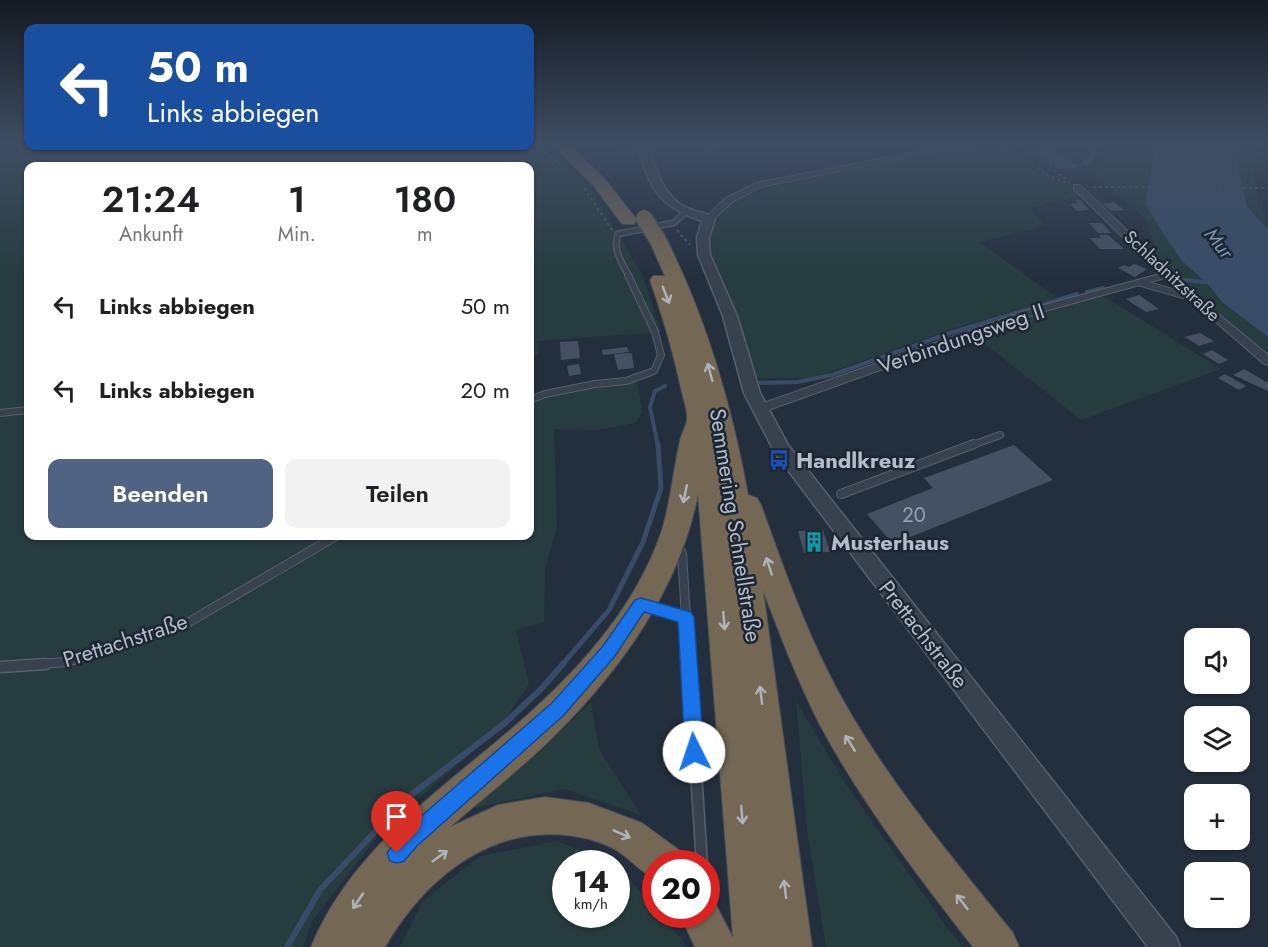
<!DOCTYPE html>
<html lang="de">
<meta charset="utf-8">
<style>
body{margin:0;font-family:Jost,sans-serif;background:#f2f2f2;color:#202124;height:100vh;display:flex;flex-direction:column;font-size:22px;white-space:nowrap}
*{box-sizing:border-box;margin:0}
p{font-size:20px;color:#757577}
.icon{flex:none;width:33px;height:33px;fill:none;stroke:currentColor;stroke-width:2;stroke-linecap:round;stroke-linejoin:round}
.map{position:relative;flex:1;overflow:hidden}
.drawer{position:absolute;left:24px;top:162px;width:510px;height:378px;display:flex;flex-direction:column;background:#fff;border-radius:12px;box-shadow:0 2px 4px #0004}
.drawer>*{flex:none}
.hud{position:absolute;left:24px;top:24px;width:510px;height:126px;border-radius:12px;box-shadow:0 2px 4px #0004;background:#1a4fa0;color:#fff;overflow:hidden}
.controls{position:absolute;left:1184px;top:628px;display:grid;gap:12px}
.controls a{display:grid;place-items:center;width:66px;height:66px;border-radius:12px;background:#fff;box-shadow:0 2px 4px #0004;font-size:30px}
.speed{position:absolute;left:552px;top:850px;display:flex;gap:12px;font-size:30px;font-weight:700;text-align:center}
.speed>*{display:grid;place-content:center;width:78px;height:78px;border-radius:50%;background:#fff;box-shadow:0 2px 4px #0004;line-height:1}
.speed small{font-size:15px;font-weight:400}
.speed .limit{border:9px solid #d22;background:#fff;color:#111}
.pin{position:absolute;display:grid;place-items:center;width:51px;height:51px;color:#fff;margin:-62px -26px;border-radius:50% 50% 50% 0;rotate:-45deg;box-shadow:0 0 6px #0007}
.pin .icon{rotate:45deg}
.me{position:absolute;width:66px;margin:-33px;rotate:356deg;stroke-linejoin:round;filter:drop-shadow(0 0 4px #0008)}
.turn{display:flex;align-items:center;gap:21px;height:126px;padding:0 24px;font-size:27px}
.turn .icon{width:78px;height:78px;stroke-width:2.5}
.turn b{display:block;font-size:42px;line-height:51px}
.eta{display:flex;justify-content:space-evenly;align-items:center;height:102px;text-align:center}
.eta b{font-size:36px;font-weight:600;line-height:42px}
.primary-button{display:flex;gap:12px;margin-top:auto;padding:12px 24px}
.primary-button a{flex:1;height:69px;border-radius:12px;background:#506383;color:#fff;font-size:24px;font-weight:600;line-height:69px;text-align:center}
.primary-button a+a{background:#f2f2f2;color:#202124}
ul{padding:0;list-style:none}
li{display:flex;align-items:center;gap:18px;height:84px;padding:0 24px}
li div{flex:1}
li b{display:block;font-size:22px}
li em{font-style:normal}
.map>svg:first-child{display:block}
</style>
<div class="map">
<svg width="1268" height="947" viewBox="0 0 1268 947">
<rect width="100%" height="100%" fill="#242f3e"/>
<g fill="#263c3f">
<path d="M0,144H539L590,187L643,276L661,332L538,341L539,355L530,356V166H28V536H530V400L637,377L642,413L635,423L597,430L554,429L557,526L545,570L544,622L516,630L529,684L498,730L383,829L313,920L303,947H0Z"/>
<path d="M636,144L640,150L647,171L610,145Z"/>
<path d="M983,144H998L1069,187L1079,196L1030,208L1045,226L980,242L1057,298L949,330L828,373L807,378H761L755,376L729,297L713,260L711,232L724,210L740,199L784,183Z"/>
<path d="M1096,144H1156L1145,203L1157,224L1222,302L1268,337V356C1233,327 1188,297 1161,262C1150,248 1155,229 1142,216C1127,201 1108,190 1094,174L1110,152Z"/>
<path d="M1237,144H1252C1254,163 1254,184 1259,202C1262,213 1268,217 1268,229L1247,207L1238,165Z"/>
<path d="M1103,296L1107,298L1221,369L1081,420L974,335L1039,312Z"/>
<path d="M796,701L845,783L948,929L963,947H826L807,830Z"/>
<path d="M591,702L599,749L641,815L564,789L466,810L530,760Z"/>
<path d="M557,841L616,864H566V915H616V864L655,909L656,915H661L684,942L685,947H400L423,901L480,856Z"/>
</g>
<path fill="#394c67" d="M1156,144H1237L1238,165L1247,207L1268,229V337L1222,302L1206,282L1182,261L1157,224L1145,203Z"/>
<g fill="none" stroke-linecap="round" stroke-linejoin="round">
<g stroke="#394c67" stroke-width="4">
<path d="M1176,279L1212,283"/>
<path d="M1087,292L1103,288"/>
<path d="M757,383L797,382L832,375L947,334L1077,294"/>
<path d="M658,446L650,407L655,391L665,386"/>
</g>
<path stroke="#394c67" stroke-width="5" d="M562,665L609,610L643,542L661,488L658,444"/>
<path stroke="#394c67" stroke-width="6" d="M287,947L320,890L407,798L505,723L541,689L563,664"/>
</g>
<g fill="#455162">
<path d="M698,144H746V145L705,152Z"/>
<path d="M1083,144H1093L1099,147L1090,166L1081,164L1089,147Z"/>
<path d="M1054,149L1079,167L1058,169L1034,151Z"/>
<path d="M1075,200H1081L1089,210L1077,211L1070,204L1078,203Z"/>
<path d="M1114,202L1124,210L1112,211L1102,204Z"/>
<path d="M1089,223H1102L1111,233H1098Z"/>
<path d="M1099,235H1108L1124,249H1100L1090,238H1101Z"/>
<path d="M1134,264L1147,269L1135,277L1118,268L1124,265L1129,267Z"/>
<path d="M1139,295L1159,309L1146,312L1126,299Z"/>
<path d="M1200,333L1214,341L1199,346L1185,337Z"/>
<path d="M578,341L580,358L561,360L560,342Z"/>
<path d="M627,347L629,352L603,355L602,350Z"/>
<path d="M1212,350L1228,360L1219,364L1203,354Z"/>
<path d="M629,353L632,354L634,368L618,370L614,354Z"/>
<path d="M579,364L581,374L569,376L567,366Z"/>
<path d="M1244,369L1268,383V391L1233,375Z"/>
<path d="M1225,374L1246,386L1239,390L1218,378Z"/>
<path d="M1014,445L1053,480L893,544L867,514L933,488L924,478Z"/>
<path d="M823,530L830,552L804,553L798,531Z"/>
</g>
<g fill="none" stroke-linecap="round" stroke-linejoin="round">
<g stroke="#565f6c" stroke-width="7">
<path id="service-far3" d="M629,276C622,263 612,249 618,234L673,223L686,212"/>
</g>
<g stroke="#565f6c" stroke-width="8">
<g id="service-far2">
<path d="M1141,283L1190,297"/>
<path d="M530,400L545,394L595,384L626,381L654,371L661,355L655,332L628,275"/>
<path d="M0,413L28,410"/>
<path d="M970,446L1000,435"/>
</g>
</g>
<g stroke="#565f6c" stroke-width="10">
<g id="service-far1">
<path d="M841,494L974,444"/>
<path d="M646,606L686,617L682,554L678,544"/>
<path d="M686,617L689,665"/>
<path d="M26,665L67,662L184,625L336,536"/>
</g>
</g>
<g stroke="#565f6c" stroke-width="13">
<g id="service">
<path d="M689,664L702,864"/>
<path d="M0,667L46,664"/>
</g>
</g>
<g stroke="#565f6c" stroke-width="2">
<g id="minor">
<path d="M957,144H973L761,187L732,202L712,221L704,219L726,198L756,183Z"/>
<path d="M1074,185H1080L1182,284L1268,355V365L1264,364L1165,278L1045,311L763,412H755L753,409L755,406L1037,307L1160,274L1074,189Z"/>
</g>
</g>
<g stroke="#565f6c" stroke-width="3">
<path id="tertiary" d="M637,144H647C655,166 662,195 685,207C695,212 708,212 715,219L709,238L710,255L737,316L760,393L788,445L1176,937L1180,947H1148L775,453L744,393L723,316L698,255L697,238L702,221C657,206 650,188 637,144Z"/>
</g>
<g stroke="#434c59" stroke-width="2">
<g id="motorway">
<path d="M552,144H568L605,179L637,220L634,224H622L593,185Z"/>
<path d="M658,235L664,236L667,240C707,321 732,406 748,495L757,498L761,505C785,572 809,640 844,702C891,785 953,859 1013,933L1019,947H973C918,876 863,805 820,725C798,682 780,635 763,590L812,947H695L680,915H706V898L714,901L733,938L698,494C680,588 620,671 553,737C521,769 484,797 450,827L498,805L545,797L589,803L642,823L679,850L684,864H656V879C642,873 631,860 619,852C611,846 598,842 589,839C500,817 427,874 385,947H311C346,861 420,805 490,747C560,690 633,618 662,530C671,500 673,471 680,441C681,434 686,427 687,420C688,412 684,401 682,393C674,355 663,317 650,280L653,276H665L649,240L652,236Z"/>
</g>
</g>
<g stroke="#44595c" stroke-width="2" stroke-dasharray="3 3" stroke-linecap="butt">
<path d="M535,144L560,165"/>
<path d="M1002,144L1049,176L1070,184"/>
<path d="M1021,144L1070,182"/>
<path d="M1093,187L1268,188"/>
<path d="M584,188L612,230"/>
<path d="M677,230L690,245"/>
</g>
<use href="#service-far3" stroke="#38414e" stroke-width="4.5"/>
<use href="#service-far2" stroke="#38414e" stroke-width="6"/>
<use href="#service-far1" stroke="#38414e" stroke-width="8"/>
<use href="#service" stroke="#38414e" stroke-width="10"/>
<use href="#minor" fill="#38414e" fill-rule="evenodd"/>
<use href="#tertiary" fill="#38414e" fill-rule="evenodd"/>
<use href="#motorway" fill="#746855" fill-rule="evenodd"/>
<g stroke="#434c59" stroke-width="19" stroke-linecap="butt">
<path id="motorway-bridge" d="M644,218L658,240"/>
</g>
<use href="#motorway-bridge" stroke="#746855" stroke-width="16"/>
</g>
<defs><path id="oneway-shaft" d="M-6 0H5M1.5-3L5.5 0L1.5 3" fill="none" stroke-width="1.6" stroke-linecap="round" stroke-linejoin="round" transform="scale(1.5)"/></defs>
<g stroke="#aeb4bd">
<use href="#oneway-shaft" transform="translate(666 295) rotate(69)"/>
<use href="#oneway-shaft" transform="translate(710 372) rotate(-105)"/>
<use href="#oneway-shaft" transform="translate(685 494) rotate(102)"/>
<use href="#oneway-shaft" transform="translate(769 566) rotate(-108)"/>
<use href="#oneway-shaft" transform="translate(724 621) rotate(85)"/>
<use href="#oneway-shaft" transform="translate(761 695) rotate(-97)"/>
<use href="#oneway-shaft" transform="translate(850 743) rotate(-122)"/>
<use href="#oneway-shaft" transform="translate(742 815) rotate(85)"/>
<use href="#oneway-shaft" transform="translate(622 834) rotate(24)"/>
<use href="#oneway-shaft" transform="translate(440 856) rotate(-36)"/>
<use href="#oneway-shaft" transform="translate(785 889) rotate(-97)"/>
<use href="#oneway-shaft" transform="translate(358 901) rotate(124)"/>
<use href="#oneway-shaft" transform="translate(962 902) rotate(-128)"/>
</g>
<linearGradient id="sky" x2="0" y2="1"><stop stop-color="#141a22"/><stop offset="0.52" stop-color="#3f4d63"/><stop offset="1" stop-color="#3f4d63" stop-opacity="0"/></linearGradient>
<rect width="1268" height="277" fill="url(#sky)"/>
<path fill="#1a73e8" stroke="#114b97" stroke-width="1.5" d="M641,598L691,612L694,617L704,752L701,758L694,761L688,758L685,752L678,622L644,612L615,656L564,715L417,846L404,861L397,863L390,861L387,853L403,832L552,703L603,646L635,600Z"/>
<defs>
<g id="bus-bare" transform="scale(1.62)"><path d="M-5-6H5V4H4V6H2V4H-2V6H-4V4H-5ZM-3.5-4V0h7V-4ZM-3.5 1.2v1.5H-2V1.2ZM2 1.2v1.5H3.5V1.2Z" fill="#1a4fb4" stroke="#1d2633" stroke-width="2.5" paint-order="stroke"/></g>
<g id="building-bare" transform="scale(1.62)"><path d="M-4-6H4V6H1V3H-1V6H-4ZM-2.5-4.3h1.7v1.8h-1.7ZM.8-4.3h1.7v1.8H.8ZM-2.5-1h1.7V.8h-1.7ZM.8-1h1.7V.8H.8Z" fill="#0f9aa8" stroke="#1d2633" stroke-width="2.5" paint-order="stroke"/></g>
</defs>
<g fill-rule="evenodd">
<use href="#bus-bare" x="779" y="460"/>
<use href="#building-bare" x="814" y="542"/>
</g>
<g text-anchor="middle" stroke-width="5" stroke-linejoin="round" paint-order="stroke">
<g font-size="18" fill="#b4bcc9" stroke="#1d2633">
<text transform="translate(1172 276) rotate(43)" y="6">Schladnitzstraße</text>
</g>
<g font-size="20" font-style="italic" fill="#7c92b1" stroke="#1d2633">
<text transform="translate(1219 243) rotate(52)" y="7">Mur</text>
</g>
<g font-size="20" fill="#98a1af">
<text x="914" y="522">20</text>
</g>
<g font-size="22" fill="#b4bcc9" stroke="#1d2633">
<text transform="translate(961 338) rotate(-19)" y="8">Verbindungsweg II</text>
<text transform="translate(736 525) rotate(81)" y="8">Semmering Schnellstraße</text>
<text transform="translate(924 634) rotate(52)" y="8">Prettachstraße</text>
<text transform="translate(125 640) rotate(-18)" y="8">Prettachstraße</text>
</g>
<g font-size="22" font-weight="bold" fill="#b4bcc9" stroke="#1d2633" text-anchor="start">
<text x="796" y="468">Handlkreuz</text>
<text x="831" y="550">Musterhaus</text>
</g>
</g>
</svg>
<div class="controls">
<a><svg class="icon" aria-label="sound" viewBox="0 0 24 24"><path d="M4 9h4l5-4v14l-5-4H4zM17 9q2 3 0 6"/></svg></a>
<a><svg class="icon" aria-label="layers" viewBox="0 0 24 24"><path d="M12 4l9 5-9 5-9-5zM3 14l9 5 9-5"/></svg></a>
<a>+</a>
<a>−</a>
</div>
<div class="speed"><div>14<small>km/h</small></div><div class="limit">20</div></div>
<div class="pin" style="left:397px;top:853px;background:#d93025"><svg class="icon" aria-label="arrive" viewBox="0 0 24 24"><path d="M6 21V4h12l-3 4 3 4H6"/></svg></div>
<svg class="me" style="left:694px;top:752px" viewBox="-20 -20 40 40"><circle r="19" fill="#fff"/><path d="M0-13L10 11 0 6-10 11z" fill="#1a73e8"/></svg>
<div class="hud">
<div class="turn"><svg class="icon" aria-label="left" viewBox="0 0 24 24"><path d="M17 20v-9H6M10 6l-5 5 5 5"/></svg><div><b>50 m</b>Links abbiegen</div></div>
</div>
<section class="drawer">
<div class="eta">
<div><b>21:24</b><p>Ankunft</p></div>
<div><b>1</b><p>Min.</p></div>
<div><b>180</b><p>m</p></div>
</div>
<ul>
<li><svg class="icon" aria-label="left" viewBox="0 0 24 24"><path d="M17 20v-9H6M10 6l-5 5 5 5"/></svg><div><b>Links abbiegen</b></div><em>50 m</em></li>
<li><svg class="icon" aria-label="left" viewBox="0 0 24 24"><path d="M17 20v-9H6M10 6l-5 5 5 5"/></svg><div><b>Links abbiegen</b></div><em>20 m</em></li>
</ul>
<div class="primary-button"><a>Beenden</a><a>Teilen</a></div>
</section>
</div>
